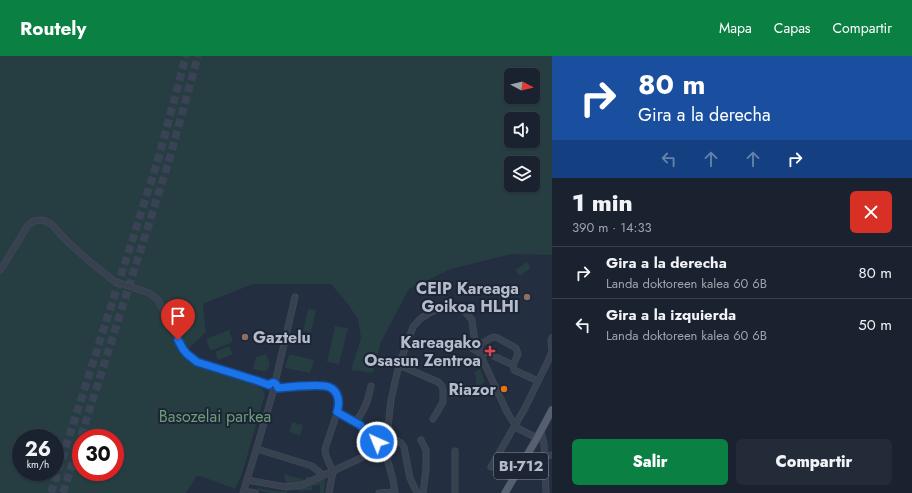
<!DOCTYPE html>
<html lang="es">
<meta charset="utf-8">
<style>
body{margin:0;font-family:Jost,sans-serif;background:#232a38;color:#f1f3f6;height:100vh;display:flex;flex-direction:column;font-size:15px;white-space:nowrap}
*{box-sizing:border-box;margin:0}
p{font-size:13px;color:#9fa4ab}
.icon{flex:none;width:22px;height:22px;fill:none;stroke:currentColor;stroke-width:2;stroke-linecap:round;stroke-linejoin:round}
.map{position:relative;flex:1;overflow:hidden}
.sheet{display:flex;flex-direction:column;background:#1a2230;width:360px}
.sheet>*{flex:none}
.banner{background:#1a4fa0;color:#fff;overflow:hidden}
.needle{width:26px;rotate:97deg}
.tools{position:absolute;left:504px;top:12px;display:grid;gap:8px}
.tools a{display:grid;place-items:center;width:36px;height:36px;border-radius:6px;background:#1a2230;box-shadow:0 1px 3px #0004,0 0 0 1px #383f4c;font-size:20px}
.speed{position:absolute;left:12px;top:373px;display:flex;gap:8px;font-size:20px;font-weight:700;text-align:center}
.speed>*{display:grid;place-content:center;width:52px;height:52px;border-radius:50%;background:#1a2230;box-shadow:0 1px 3px #0004,0 0 0 1px #383f4c;line-height:1}
.speed small{font-size:10px;font-weight:400}
.speed .limit{border:6px solid #d22;background:#fff;color:#111}
.pin{position:absolute;display:grid;place-items:center;width:34px;height:34px;color:#fff;margin:-41px -17px;border-radius:50% 50% 50% 0;rotate:-45deg;box-shadow:0 0 4px #0007}
.pin .icon{rotate:45deg}
.me{position:absolute;width:44px;margin:-22px;rotate:316deg;stroke-linejoin:round;filter:drop-shadow(0 0 3px #0008)}
.turn{display:flex;align-items:center;gap:14px;height:84px;padding:0 20px;font-size:18px}
.turn .icon{width:52px;height:52px;stroke-width:2.5}
.turn b{display:block;font-size:28px;line-height:34px}
.lanes{display:flex;align-items:center;height:38px;padding:0 20px;background:#0003;justify-content:center;gap:20px;direction:ltr}
.lanes .off{opacity:.35}
.round{display:grid;place-items:center;flex:none;width:42px;height:42px;border-radius:6px;background:#232a38}
.summary{display:flex;align-items:center;justify-content:space-between;height:68px;padding:0 20px}
h1{font-size:24px;font-weight:800;line-height:30px}
.button{display:flex;gap:8px;margin-top:auto;padding:8px 20px}
.button a{flex:1;height:46px;border-radius:6px;background:#0b8043;color:#fff;font-size:16px;font-weight:800;line-height:46px;text-align:center}
.button a+a{background:#232a38;color:#f1f3f6}
ul{padding:0;list-style:none}
li{display:flex;align-items:center;gap:12px;height:52px;padding:0 20px;border-top:1px solid #383f4c}
li div{flex:1}
li b{display:block;font-size:15px}
li em{font-style:normal}
header{display:flex;align-items:center;gap:24px;box-sizing:border-box;height:56px;padding:0 20px;background:#0b8043;color:#fff}
header strong{font-size:19px}
nav{display:flex;gap:22px;margin-inline-start:auto;font-size:14px}
main{display:flex;flex:1;min-height:0}
.map>svg:first-child{display:block}
</style>
<header>
<strong>Routely</strong>
<nav><a>Mapa</a><a>Capas</a><a>Compartir</a></nav>
</header>
<main>
<div class="map">
<svg width="552" height="437" viewBox="0 0 552 437">
<rect width="100%" height="100%" fill="#232e40"/>
<g fill="#263d41" fill-rule="evenodd">
<path d="M0,0H552V199L512,198L451,213L409,233L381,286L373,317L351,314L361,282L358,263L347,247L331,228H253L203,248L206,276L182,299L196,309L256,329L263,334L265,338L242,418L235,433L203,421L197,420L186,437H0ZM511,19H533V41H511ZM511,63H533V85H511ZM511,107H533V129H511ZM21,382H55V416H21ZM81,382H115V416H81Z"/>
<path d="M527,206L531,212L520,220L515,214Z"/>
<path d="M308,253L316,254L311,276L303,275Z"/>
<path d="M335,270L348,272L339,308L327,306Z"/>
<path d="M229,274L233,286L210,295L206,283Z"/>
<path d="M229,290L233,298L218,304L215,296Z"/>
<path d="M266,298L270,308L268,313L265,316L253,313L256,301Z"/>
<path d="M289,298L314,304L310,317L285,312Z"/>
<path d="M480,313L485,326L476,332V321L474,316Z"/>
<path d="M292,366L303,369L300,380L289,376Z"/>
<path d="M284,418L305,424L307,420L314,422L299,427L286,428Z"/>
<path d="M321,422L323,423L325,426L324,437H320V429L312,430V434L298,435L297,434L287,435V437H270L257,434L258,432C267,434 277,436 287,435C299,433 310,427 321,422Z"/>
</g>
<g fill="none" stroke-linecap="round" stroke-linejoin="round">
<g stroke="#394355" stroke-width="8" stroke-dasharray="8 4" stroke-linecap="butt">
<path d="M51,437L158,104L186,0"/>
<path d="M63,437L168,108L198,0"/>
</g>
<g stroke="#414959" stroke-width="7">
<g id="minor">
<path d="M0,214L5,207L28,169L34,165L43,164L51,168L68,186L89,205L114,225L149,237L158,244L183,293L189,300L197,306L258,325L269,329"/>
<path d="M477,290L493,281L498,282L516,292L518,298L513,310L514,314L538,325"/>
<path d="M473,293L479,296L483,295L511,308"/>
<path d="M399,309L438,326L442,330L443,334V346L433,363"/>
<path d="M275,327L295,241"/>
<path d="M278,332L321,330L329,331L336,335L338,344L339,351L325,393C325,401 329,407 333,415"/>
<path d="M337,356L361,369L381,389"/>
<path d="M355,366C365,355 368,344 371,330"/>
<path d="M541,376L544,388L546,437"/>
<path d="M387,380L401,387L404,391L410,422L417,437"/>
<path d="M421,384L426,394V413L423,437"/>
<path d="M386,388L391,344L395,326L399,309L413,271L420,263L431,256L443,252L455,251L462,252L472,264L475,287L507,356L517,372L537,382"/>
<path d="M257,393L312,410L323,419"/>
<path d="M385,395L393,424L395,437"/>
<path d="M455,395V437"/>
<path d="M545,400L552,399"/>
<path d="M491,411L525,352L549,303L552,296L551,284L552,282"/>
<path d="M333,415L380,393"/>
<path d="M247,424L286,431L302,429L329,417H333"/>
<path d="M244,435L255,437"/>
<path d="M243,437L257,391L273,336"/>
<path d="M329,437L333,415"/>
<path d="M379,437L395,436"/>
</g>
</g>
<g stroke="#414959" stroke-width="8">
<path id="major" d="M505,437L537,382L552,354"/>
</g>
<use href="#minor" stroke="#384150" stroke-width="5.5"/>
<use href="#major" stroke="#565f70" stroke-width="7"/>
</g>
<g fill="none" stroke-linecap="round" stroke-linejoin="round">
<g stroke="#114b97" stroke-width="10">
<path id="route" d="M178,284L183,293L187,298L197,306L258,325L269,329C271,326 274,326 276,328L278,332C288,331 322,328 329,331C339,335 340,347 337,356L360,369L377,386"/>
</g>
<use href="#route" stroke="#1a73e8" stroke-width="7"/>
</g>
<g fill="#8d6e63" stroke="#1d2535" stroke-width="1.5">
<circle cx="527" cy="241" r="4"/>
<circle cx="245" cy="281" r="4"/>
</g>
<path fill="#e0444e" stroke="#1d2535" stroke-width="1.5" d="M488 289h4v4h4v4h-4v4h-4v-4h-4v-4h4z"/>
<circle fill="#e8710a" stroke="#1d2535" stroke-width="1.5" cx="504" cy="333" r="4"/>
<g text-anchor="middle" stroke-width="4" stroke-linejoin="round" paint-order="stroke">
<rect fill="#1d2535" stroke="#878f9e" stroke-width="1" x="494" y="397" width="54" height="26" rx="3"/>
<g font-size="15" font-weight="bold" fill="#b4bccb">
<text x="521" y="415">BI-712</text>
</g>
<g font-size="16" font-weight="bold" fill="#b4bccb" stroke="#1d2535" text-anchor="end">
<text x="519" y="238">CEIP Kareaga<tspan x="519" dy="18">Goikoa HLHI</tspan></text>
<text x="253" y="287" text-anchor="start">Gaztelu</text>
<text x="481" y="292">Kareagako<tspan x="481" dy="18">Osasun Zentroa</tspan></text>
<text x="496" y="339">Riazor</text>
</g>
<g font-size="16" fill="#6a9d78" stroke="#1d2535">
<text x="215" y="366">Basozelai parkea</text>
</g>
</g>
</svg>
<div class="tools">
<a><svg class="needle" viewBox="-14 -14 28 28"><path d="M0-13l5 13h-10z" fill="#e53935"/><path d="M0 13l5-13h-10z" fill="#9fa4ab"/></svg></a>
<a><svg class="icon" aria-label="sound" viewBox="0 0 24 24"><path d="M4 9h4l5-4v14l-5-4H4zM17 9q2 3 0 6"/></svg></a>
<a><svg class="icon" aria-label="layers" viewBox="0 0 24 24"><path d="M12 4l9 5-9 5-9-5zM3 14l9 5 9-5"/></svg></a>
</div>
<div class="speed"><div>26<small>km/h</small></div><div class="limit">30</div></div>
<div class="pin" style="left:178px;top:284px;background:#d93025"><svg class="icon" aria-label="arrive" viewBox="0 0 24 24"><path d="M6 21V4h12l-3 4 3 4H6"/></svg></div>
<svg class="me" style="left:377px;top:386px" viewBox="-20 -20 40 40"><circle r="17" fill="#1a73e8" stroke="#fff" stroke-width="3"/><path d="M0-11L8 9 0 5-8 9z" fill="#fff"/></svg>
</div>
<section class="sheet">
<div class="banner">
<div class="turn"><svg class="icon" aria-label="right" viewBox="0 0 24 24"><path d="M7 20v-9h11M14 6l5 5-5 5"/></svg><div><b>80 m</b>Gira a la derecha</div></div>
<div class="lanes"><svg class="icon off" aria-label="left" viewBox="0 0 24 24"><path d="M17 20v-9H6M10 6l-5 5 5 5"/></svg><svg class="icon off" aria-label="ahead" viewBox="0 0 24 24"><path d="M12 20V5M6 11l6-6 6 6"/></svg><svg class="icon off" aria-label="ahead" viewBox="0 0 24 24"><path d="M12 20V5M6 11l6-6 6 6"/></svg><svg class="icon" aria-label="right" viewBox="0 0 24 24"><path d="M7 20v-9h11M14 6l5 5-5 5"/></svg></div>
</div>
<div class="summary"><div><h1>1 min</h1><p>390 m · 14:33</p></div><a class="round" style="background:#d93025;color:#fff"><svg class="icon" aria-label="close" viewBox="0 0 24 24"><path d="M6 6l12 12M18 6L6 18"/></svg></a></div>
<ul>
<li><svg class="icon" aria-label="right" viewBox="0 0 24 24"><path d="M7 20v-9h11M14 6l5 5-5 5"/></svg><div><b>Gira a la derecha</b><p>Landa doktoreen kalea 60 6B</p></div><em>80 m</em></li>
<li><svg class="icon" aria-label="left" viewBox="0 0 24 24"><path d="M17 20v-9H6M10 6l-5 5 5 5"/></svg><div><b>Gira a la izquierda</b><p>Landa doktoreen kalea 60 6B</p></div><em>50 m</em></li>
</ul>
<div class="button"><a>Salir</a><a>Compartir</a></div>
</section>
</main>
